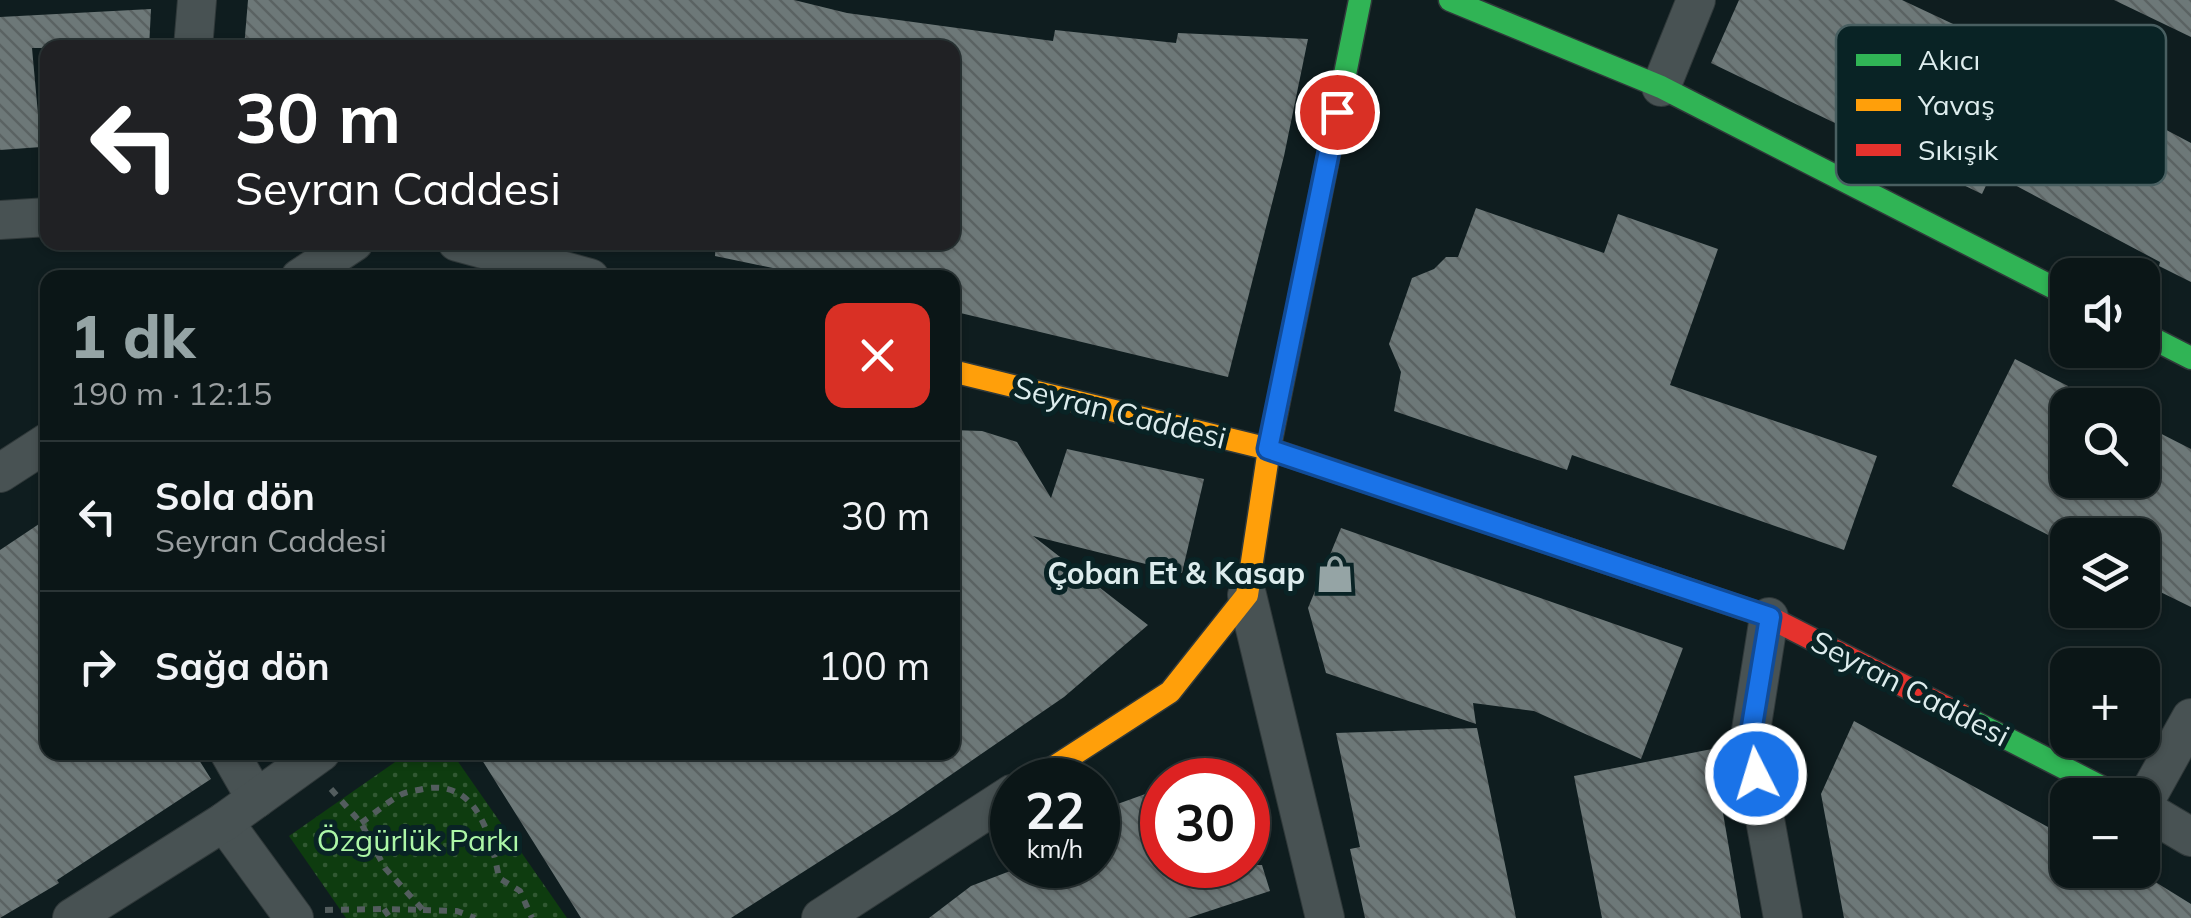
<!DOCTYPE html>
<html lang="tr">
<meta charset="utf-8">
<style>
body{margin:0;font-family:Mulish,sans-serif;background:#192324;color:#f1f3f6;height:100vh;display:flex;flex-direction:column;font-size:38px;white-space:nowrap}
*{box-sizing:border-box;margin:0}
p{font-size:32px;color:#9a9fa1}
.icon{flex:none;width:55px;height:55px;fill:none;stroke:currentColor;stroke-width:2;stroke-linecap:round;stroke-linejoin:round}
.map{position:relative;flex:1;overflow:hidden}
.side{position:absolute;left:40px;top:270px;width:920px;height:490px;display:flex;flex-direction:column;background:#0b1617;border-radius:20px;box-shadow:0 2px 8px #0004,0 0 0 2px #2b3536}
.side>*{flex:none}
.hud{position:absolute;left:40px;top:40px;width:920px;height:210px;border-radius:20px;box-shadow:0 2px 8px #0004,0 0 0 2px #2b3536;background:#202124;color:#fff;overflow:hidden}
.tools{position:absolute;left:2050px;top:258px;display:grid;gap:20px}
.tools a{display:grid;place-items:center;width:110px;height:110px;border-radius:20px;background:#0b1617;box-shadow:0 2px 8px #0004,0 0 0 2px #2b3536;font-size:50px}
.speed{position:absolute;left:990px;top:758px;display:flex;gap:20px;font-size:50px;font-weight:700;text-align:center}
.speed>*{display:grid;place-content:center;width:130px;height:130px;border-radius:50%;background:#0b1617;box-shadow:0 2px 8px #0004,0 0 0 2px #2b3536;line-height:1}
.speed small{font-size:25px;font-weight:400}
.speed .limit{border:15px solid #d22;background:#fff;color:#111}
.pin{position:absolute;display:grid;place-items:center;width:85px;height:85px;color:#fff;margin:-42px;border:5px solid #fff;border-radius:50%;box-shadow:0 2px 10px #0007}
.me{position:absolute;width:110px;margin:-55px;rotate:355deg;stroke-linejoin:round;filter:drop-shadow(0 0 8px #0008)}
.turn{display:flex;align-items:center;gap:35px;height:210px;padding:0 30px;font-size:45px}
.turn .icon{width:130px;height:130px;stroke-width:2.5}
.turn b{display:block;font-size:70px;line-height:85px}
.round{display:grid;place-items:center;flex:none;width:105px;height:105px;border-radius:20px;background:#192324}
.summary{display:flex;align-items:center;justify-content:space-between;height:170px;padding:0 30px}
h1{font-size:60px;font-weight:800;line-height:75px;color:#95a4a5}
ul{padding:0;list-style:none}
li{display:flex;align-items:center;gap:30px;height:150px;padding:0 30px;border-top:2px solid #2b3536}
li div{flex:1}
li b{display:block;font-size:38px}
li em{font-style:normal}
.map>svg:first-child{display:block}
</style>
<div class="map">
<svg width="2191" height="918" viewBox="0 0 2191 918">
<defs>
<pattern id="grass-dots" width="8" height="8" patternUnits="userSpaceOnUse" patternTransform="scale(2.5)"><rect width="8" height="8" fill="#0e3c0f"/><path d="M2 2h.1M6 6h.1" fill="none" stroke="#315832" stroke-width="1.8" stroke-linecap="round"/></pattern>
<pattern id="building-back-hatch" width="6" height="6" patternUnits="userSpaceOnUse" patternTransform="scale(2.5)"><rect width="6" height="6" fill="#6d7878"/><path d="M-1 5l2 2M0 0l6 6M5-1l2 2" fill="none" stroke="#5a6262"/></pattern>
</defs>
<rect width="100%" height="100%" fill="#0f1d1f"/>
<path fill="url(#grass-dots)" d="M408,753H452L567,918H346L289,836Z"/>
<g fill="url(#building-back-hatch)">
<path d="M248,0H794L847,13L1053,41L1055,30L1176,43L1178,33L1308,39L1284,156L1228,377L952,311V278H821L715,256L716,242H952V48H244Z"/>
<path d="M1739,0H1902L2072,80L2191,143V282L2159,266L2160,262L1992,173L1982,194L1711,63Z"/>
<path d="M2114,0H2191V37Z"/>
<path d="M151,9L149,48H32L41,147L0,150V17Z"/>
<path d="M1476,208L1604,253L1618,214L1718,249L1670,385L1877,456L1844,550L1572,455L1567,470L1394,411L1401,372L1389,344L1412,278L1434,269L1446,257H1458Z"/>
<path d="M2015,359L2068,386V480H2142V424L2191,449V607L2142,583V535H2068V545L1952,486Z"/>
<path d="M952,430L982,431L1017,442L1051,498L1067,449L1204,479L1182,573L1033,536L1148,625L1064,697L897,812L731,918H581L477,752H952Z"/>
<path d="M48,518V752H194L211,779L57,880L59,883L0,918V550Z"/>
<path d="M1341,528L1683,648L1641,759L1534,711L1473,703L1476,724L1326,673L1308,608Z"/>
<path d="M1854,721L2068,838V870H2136L2191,904V918H1844L1821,794Z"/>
<path d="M1477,728L1516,918H1365L1350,849L1360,847L1336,733Z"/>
<path d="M1712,749L1741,918H1602L1574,776Z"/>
<path d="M1162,788V865H1262L1270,891L1188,918H929L971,886L1026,865H1098V811Z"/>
</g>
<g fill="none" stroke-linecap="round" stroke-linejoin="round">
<g stroke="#30393a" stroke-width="40">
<g id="street">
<path d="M193,48L197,0"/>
<path d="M1661,87L1696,0"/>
<path d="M0,220L48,217"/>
<path d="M457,242L590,278"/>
<path d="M300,278L354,242"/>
<path d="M0,473L48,442"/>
<path d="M1247,595L1325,918"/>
<path d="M1769,617L1750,737L1783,918"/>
<path d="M229,752L256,799"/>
<path d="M2142,806L2191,718"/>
<path d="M2142,808L2191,837"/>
<path d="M224,822L294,918"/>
<path d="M72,918L224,822L321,752"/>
<path d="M821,918L1012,794"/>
</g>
</g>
<g stroke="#30393a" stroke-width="25">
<g id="fast">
<path d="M1450,0L1661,87L2068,295"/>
<path d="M1307,262L1360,0"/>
<path d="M2142,333L2191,358"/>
<path d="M1961,715L2117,795"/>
</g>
</g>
<g stroke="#30393a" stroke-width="25">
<g id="slow">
<path d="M952,371L1269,449L1416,498"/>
<path d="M1034,780L1170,692L1247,595L1269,449L1307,262"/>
</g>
</g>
<g stroke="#30393a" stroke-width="25">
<path id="jam" d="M1416,498L1769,617L1961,715"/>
</g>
<g stroke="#535d5e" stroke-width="6" stroke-dasharray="8 8" stroke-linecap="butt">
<path d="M331,789L361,823L385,868L423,910L384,909L390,918"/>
<path d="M361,823C374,814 386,803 400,795C407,791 415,791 423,789C477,778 491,836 499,878L520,891L532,918"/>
<path d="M325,910L384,909"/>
<path d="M423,910L457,911L475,918"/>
</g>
<use href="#street" stroke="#485253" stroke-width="38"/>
<use href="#fast" stroke="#30b455" stroke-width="22"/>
<use href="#slow" stroke="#ff9f0a" stroke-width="22"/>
<use href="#jam" stroke="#e5322d" stroke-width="22"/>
</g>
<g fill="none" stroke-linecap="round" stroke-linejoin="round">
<g stroke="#114b97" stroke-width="25">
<path id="route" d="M1337,112L1268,449L1770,617L1750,738L1756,774"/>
</g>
<use href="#route" stroke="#1a73e8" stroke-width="18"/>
</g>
<defs>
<g id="shop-bare" transform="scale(3)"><path d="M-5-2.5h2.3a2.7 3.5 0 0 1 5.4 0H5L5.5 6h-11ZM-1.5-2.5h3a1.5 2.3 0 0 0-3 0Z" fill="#95a4a5" stroke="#092325" stroke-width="2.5" paint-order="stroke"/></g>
</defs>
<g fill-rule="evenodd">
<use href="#shop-bare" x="1335" y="574"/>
</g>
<g text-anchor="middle" stroke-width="10" stroke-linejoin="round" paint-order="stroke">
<g font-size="30" fill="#ddeced" stroke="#092325">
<text transform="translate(1120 413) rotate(14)" y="10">Seyran Caddesi</text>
<text transform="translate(1910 689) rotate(27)" y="10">Seyran Caddesi</text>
</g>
<g font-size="30" font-weight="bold" fill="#ddeced" stroke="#092325" text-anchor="end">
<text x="1305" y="584">Çoban Et &amp; Kasap</text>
</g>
<g font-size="30" fill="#adf7a7" stroke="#092325">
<text x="418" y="851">Özgürlük Parkı</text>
</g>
</g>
<rect x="1836" y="25" width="330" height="160" rx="15" fill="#092325" stroke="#495f61" stroke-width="2.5"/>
<rect x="1856" y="54" width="45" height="12" fill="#30b455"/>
<rect x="1856" y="99" width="45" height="12" fill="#ff9f0a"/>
<rect x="1856" y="144" width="45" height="12" fill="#e5322d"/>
<g font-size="28" fill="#ddeced">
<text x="1918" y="70">Akıcı</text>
<text x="1918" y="115">Yavaş</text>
<text x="1918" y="160">Sıkışık</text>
</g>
</svg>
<div class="tools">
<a><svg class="icon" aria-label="sound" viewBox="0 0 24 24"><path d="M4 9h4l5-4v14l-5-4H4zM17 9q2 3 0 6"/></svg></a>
<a><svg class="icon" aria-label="search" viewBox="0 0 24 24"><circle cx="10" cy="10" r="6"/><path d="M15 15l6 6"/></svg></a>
<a><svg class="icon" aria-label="layers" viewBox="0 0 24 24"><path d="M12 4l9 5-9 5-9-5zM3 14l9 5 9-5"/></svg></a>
<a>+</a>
<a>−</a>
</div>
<div class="speed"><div>22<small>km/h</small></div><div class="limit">30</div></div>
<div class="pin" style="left:1337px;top:112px;background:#d93025"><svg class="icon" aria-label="arrive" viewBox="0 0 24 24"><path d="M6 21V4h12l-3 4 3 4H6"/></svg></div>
<svg class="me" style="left:1756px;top:774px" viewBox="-20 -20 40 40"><circle r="17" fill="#1a73e8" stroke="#fff" stroke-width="3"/><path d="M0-11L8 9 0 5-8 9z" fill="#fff"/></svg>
<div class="hud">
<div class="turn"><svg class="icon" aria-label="left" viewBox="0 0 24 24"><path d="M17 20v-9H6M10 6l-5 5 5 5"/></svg><div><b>30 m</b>Seyran Caddesi</div></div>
</div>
<section class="side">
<div class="summary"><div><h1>1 dk</h1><p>190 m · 12:15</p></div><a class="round" style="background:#d93025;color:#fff"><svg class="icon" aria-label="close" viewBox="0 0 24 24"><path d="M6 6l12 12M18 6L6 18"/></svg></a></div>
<ul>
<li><svg class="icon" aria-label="left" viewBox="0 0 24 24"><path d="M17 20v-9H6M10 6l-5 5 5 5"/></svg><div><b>Sola dön</b><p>Seyran Caddesi</p></div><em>30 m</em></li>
<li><svg class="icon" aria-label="right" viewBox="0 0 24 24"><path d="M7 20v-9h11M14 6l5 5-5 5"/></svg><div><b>Sağa dön</b></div><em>100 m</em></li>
</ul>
</section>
</div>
